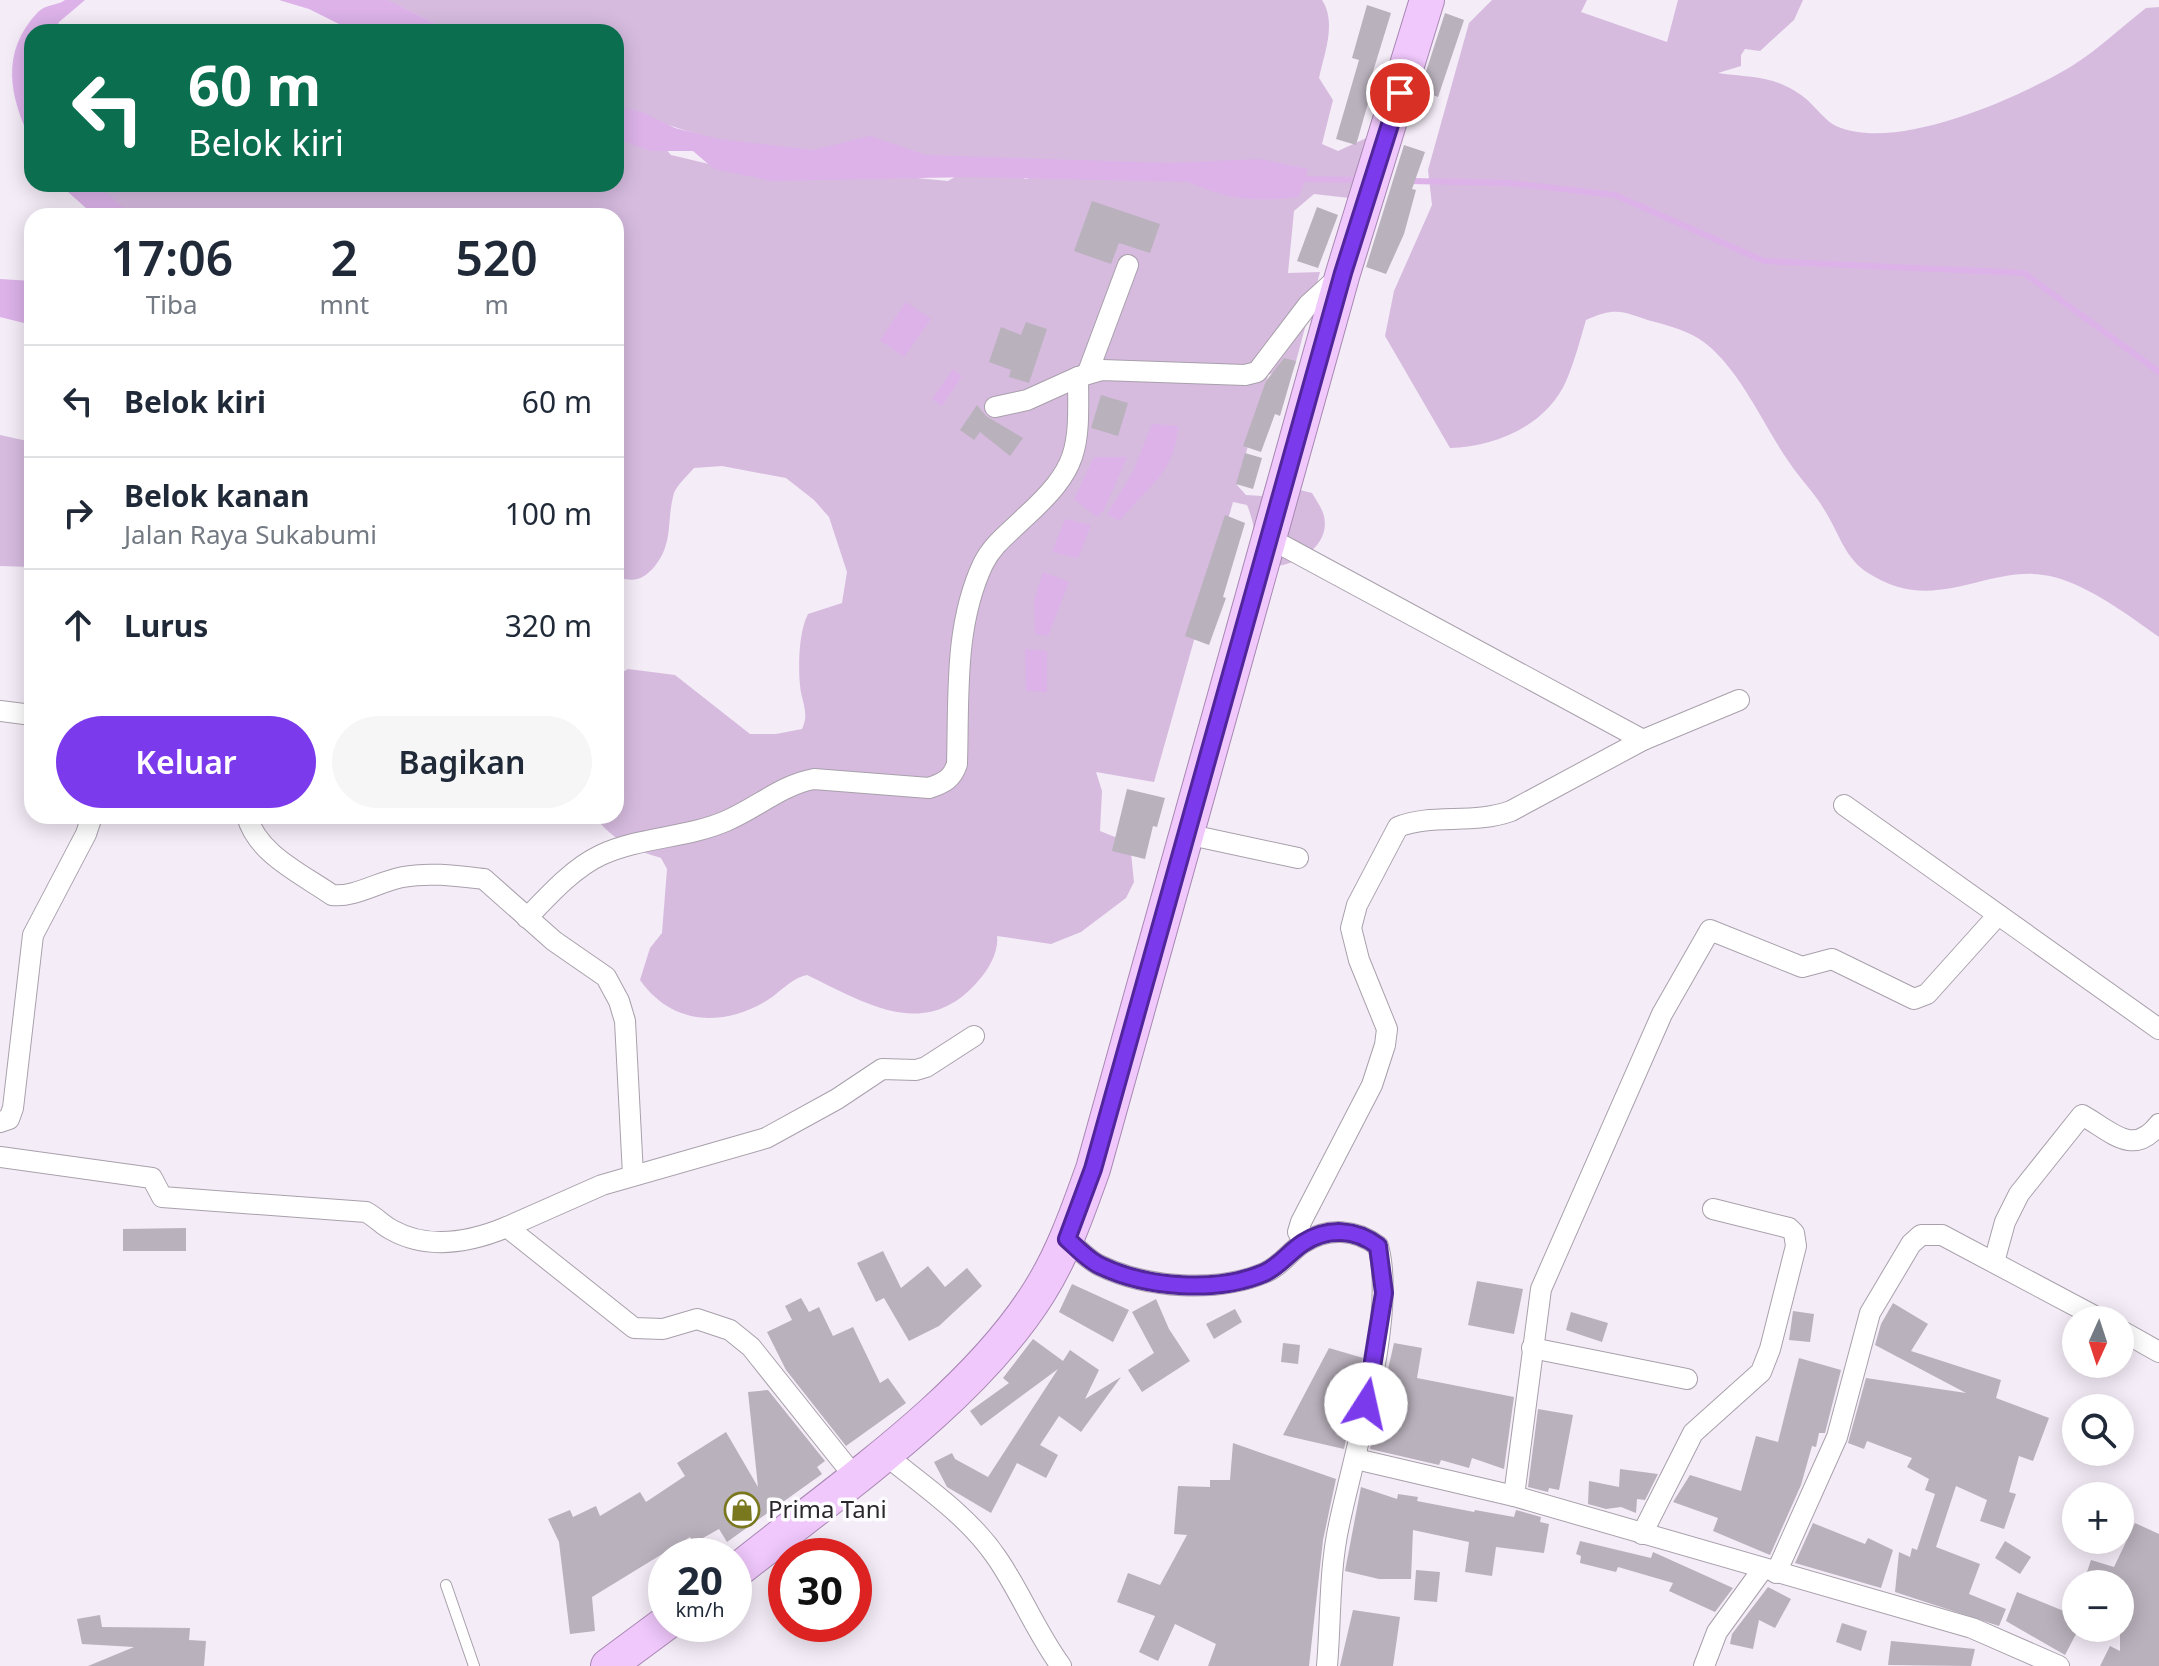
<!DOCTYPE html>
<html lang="id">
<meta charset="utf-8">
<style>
body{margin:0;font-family:"Noto Sans",sans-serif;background:#f6f6f7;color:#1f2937;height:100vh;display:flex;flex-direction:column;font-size:30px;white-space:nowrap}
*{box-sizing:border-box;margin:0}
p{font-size:26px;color:#747a83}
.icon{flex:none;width:44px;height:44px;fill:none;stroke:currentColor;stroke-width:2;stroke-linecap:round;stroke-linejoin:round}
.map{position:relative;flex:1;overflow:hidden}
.drawer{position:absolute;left:24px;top:208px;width:600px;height:616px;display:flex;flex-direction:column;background:#fff;border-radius:24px;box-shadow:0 4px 20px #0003}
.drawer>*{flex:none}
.guide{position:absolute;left:24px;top:24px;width:600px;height:168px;border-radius:24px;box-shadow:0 4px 20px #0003;background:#0b6e4f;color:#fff;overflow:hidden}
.needle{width:52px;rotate:183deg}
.tools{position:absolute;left:2062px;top:1306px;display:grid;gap:16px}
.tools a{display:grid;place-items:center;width:72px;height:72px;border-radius:50%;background:#fff;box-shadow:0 4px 20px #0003;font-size:40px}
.speed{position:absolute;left:648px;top:1538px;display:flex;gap:16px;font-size:40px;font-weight:700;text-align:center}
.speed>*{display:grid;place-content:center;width:104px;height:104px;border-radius:50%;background:#fff;box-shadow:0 4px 20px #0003;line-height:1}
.speed small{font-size:20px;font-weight:400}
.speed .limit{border:12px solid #d22;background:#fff;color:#111}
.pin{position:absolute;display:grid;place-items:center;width:68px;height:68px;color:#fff;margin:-34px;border:4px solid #fff;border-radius:50%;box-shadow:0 2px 8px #0007}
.me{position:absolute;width:88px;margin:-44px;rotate:10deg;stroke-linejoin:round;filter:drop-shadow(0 0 6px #0008)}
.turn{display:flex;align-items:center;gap:28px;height:168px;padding:0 32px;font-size:36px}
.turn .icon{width:104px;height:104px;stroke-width:2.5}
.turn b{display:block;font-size:56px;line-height:68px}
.eta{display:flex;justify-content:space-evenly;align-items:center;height:136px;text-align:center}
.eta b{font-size:48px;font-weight:600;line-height:56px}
.action{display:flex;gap:16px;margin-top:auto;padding:16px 32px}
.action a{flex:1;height:92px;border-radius:48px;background:#7c3aed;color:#fff;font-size:32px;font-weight:600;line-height:92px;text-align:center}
.action a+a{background:#f6f6f7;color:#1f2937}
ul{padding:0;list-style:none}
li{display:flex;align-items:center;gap:24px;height:112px;padding:0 32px;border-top:2px solid #e0e1e3}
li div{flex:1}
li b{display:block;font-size:30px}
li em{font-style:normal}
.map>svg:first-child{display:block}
</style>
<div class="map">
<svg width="2159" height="1666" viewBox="0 0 2159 1666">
<rect width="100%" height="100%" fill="#f4ecf7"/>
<g fill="#d6bbdf">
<path d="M387,0H1322C1337,23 1324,54 1319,78L1333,100L1322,144L1338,151L1373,135L1391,136C1391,160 1386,185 1367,200L1314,194L1294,211L1288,273L1320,272L1295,365L1268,375L1237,485L1246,495L1262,496L1268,477L1275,473L1288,487L1312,493C1316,500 1322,508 1324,516C1331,548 1294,567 1267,567C1255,547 1256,526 1247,505L1233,502L1154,782L1096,772L1102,791L1100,831L1130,843L1134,882L1126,898L1081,932L1051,944L997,936C999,951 989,969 979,980C926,1043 866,1003 807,975C791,978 780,993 766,1001C721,1028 671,1024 640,980L650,948L662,933L667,869L661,858C632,849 614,841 594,816H616V676L628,669L675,675L750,734H776L802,729C810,713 801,701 800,685C798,665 799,631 808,614L842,603L847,572L829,517L814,500L786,478L722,466L694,468C688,475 677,485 674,493C666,521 674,542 655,566C642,581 634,582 616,577V216H127L103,199L95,184H616V133L627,140L663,146L671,155L751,174L768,168L774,176L796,171L854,172L948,181L968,169L1016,170L1025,179L1029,178L1020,160L926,157L870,137L813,152L718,141L616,108V32H452Z"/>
<path d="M1492,0H1587L1581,12L1667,42L1678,0H1803L1794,20L1760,51L1745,49L1741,55V66L1718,73C1753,78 1775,75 1805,98C1815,106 1824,120 1836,126C1893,152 2007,102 2058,74C2089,58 2118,30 2146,8L2159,7V637C2128,615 2091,587 2054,577C1989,560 1937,620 1865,571C1844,556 1838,531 1825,511C1815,493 1800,479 1789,462C1763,425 1741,371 1705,343C1689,331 1673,327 1655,322C1624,313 1618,305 1586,320C1580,340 1575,360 1567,379C1548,425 1496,447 1450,448L1385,336L1394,291L1432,205L1428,170L1469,23Z"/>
<path d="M0,435L32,442V567L0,566Z"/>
</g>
<g fill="#dcb2e9">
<path d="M65,0H85L59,22L55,32H32V143C9,96 0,52 38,12C46,4 57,6 65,0Z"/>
<path d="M279,0H388L452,32H355L309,9Z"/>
<path d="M616,106L642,112L675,128L719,139L813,150L870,136L926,155L1170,163L1260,159L1308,169L1299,197C1256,202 1229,200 1188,182L970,177L772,181L714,169L693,151H651L616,139Z"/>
<path d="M59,184H95L134,216H95Z"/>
<path d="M0,279L32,281V325L0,317Z"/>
<path d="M906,302L931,319L904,357L880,340Z"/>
<path d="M953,369L962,376L942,406L932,399Z"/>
<path d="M1152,424L1178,426C1175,474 1146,488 1119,521L1107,514L1133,472Z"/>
<path d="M1094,457H1127L1104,510L1097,517L1074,499Z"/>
<path d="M1065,519L1091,525L1078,558L1052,552Z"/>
<path d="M1043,572L1069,582L1048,636L1035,634L1034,601Z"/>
<path d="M1025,649L1047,651V692L1026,691Z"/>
</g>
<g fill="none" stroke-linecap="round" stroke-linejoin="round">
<g stroke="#dcb2e9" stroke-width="6">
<path d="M1298,179L1359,180"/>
<path d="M1410,181L1511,183L1615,195L1764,261L2024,273L2159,372"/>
</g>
</g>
<g fill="#b9b1bc">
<path d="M1367,5L1391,13L1371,78L1375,79L1356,145L1336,139L1359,60L1352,58Z"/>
<path d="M1445,13L1464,20L1438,97L1420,90Z"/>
<path d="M1404,145L1425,152L1412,189L1416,190L1404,234L1386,274L1366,267Z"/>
<path d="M1092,201L1160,224L1150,253L1119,243L1111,264L1074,251Z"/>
<path d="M1317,207L1338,215L1318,268L1297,261Z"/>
<path d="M1026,322L1047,329L1029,383L1009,377L1011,370L989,362L1001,327L1021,335Z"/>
<path d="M1284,358L1296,361L1280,416L1275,414L1261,452L1243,446L1266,381Z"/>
<path d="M1101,395L1128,403L1118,436L1091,428Z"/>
<path d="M977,405L986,416L1023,438L1010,456L980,432L974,440L960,430Z"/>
<path d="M1245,453L1262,458L1253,489L1236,484Z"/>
<path d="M1225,515L1245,523L1223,597L1226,598L1209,645L1185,636Z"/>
<path d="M1127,789L1165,798L1157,827L1153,826L1145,859L1112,851Z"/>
<path d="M186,1228V1251H123V1229Z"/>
<path d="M883,1251L901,1288L928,1266L945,1287L967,1268L982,1286L939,1326L909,1341L884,1298L876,1302L857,1263Z"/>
<path d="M1477,1281L1523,1289L1514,1334L1468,1325Z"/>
<path d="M1072,1284L1129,1310L1113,1342L1059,1312Z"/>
<path d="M801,1298L809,1312L819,1307L833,1336L853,1327L880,1383L888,1378L906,1403L846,1446L786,1370L767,1332L792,1320L785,1306Z"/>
<path d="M1156,1299L1169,1329L1190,1361L1142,1392L1128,1370L1154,1353L1132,1312Z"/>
<path d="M1893,1303L1928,1324L1911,1351L2001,1380L1996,1398L2049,1418L2033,1461L2019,1456L2009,1492L2016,1494L2004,1529L1980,1521L1987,1500L1956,1486L1936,1547L1980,1564L1969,1594L2006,1609L1999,1626L1895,1592L1899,1552L1910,1557L1912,1548L1917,1550L1935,1494L1925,1490L1929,1479L1907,1467L1912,1458L1867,1441L1864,1449L1848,1443L1866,1378L1966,1393L1875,1345L1881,1324Z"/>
<path d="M1235,1309L1242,1322L1214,1339L1206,1324Z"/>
<path d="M1793,1311L1814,1314L1810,1342L1789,1340Z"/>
<path d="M1571,1312L1608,1323L1602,1342L1566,1330Z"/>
<path d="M1033,1339L1063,1361L1070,1350L1099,1370L1085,1399L1121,1377L1081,1432L1059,1416L1040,1445L1058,1455L1046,1478L1017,1463L991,1513L947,1487L934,1462L952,1453L955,1459L988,1477L1058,1369L981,1426L970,1411L1009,1383L1003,1378Z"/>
<path d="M1283,1343L1300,1345L1298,1364L1281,1362Z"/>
<path d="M1394,1343L1422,1348L1417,1378L1514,1397L1504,1469L1472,1458L1469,1468L1441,1460L1439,1465L1370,1449Z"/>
<path d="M1329,1348L1363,1358L1344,1449L1283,1435Z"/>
<path d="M1799,1358L1841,1370L1825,1433H1819L1816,1447L1812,1446L1801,1485L1770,1555L1713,1531L1718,1518L1673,1502L1690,1475L1741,1491L1756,1436L1778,1442Z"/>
<path d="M768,1390L825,1461L817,1467L822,1474L727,1542L719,1529L694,1543L690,1537L592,1597L595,1631L570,1634L559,1542L548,1519L570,1510L573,1517L596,1506L600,1516L640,1492L646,1502L685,1476L677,1463L726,1432L758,1487L748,1392Z"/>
<path d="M1538,1409L1573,1415L1559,1490L1549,1488L1548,1492L1528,1487Z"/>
<path d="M1233,1443L1336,1479L1323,1540L1309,1666H1208L1216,1644L1175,1624L1158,1661L1139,1652L1155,1616L1117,1602L1128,1573L1160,1585L1187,1535L1174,1534L1178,1486L1210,1487V1480H1230Z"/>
<path d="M1620,1469L1658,1474L1645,1500L1637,1499L1636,1513L1621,1507L1606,1509L1588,1504L1589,1481L1619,1487Z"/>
<path d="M1361,1487L1397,1499L1398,1494L1418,1497L1417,1501L1474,1512L1475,1510L1514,1517L1516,1510L1541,1517L1540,1522L1549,1524L1544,1553L1496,1547L1492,1576L1465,1572L1469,1542L1413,1530L1411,1579H1379L1345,1571Z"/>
<path d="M1813,1523L1865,1544L1868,1538L1893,1550L1881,1588L1795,1563Z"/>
<path d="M2135,1523L2159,1534V1666H2100L2110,1646L2120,1651V1584H2083L2091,1560L2114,1567Z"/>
<path d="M1580,1541L1651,1558L1653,1552L1733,1588L1715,1612L1669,1591L1673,1583L1618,1567L1616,1572L1580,1563L1581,1556L1576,1554Z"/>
<path d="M2005,1541L2031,1557L2020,1574L1995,1558Z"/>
<path d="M1416,1570L1440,1572L1437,1602L1414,1600Z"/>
<path d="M1768,1587L1791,1599L1775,1628L1759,1620L1753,1649L1730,1644L1732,1634Z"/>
<path d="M2017,1592L2076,1616V1634L2065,1655L2006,1621Z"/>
<path d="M1353,1610L1400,1617L1393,1666H1340Z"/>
<path d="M100,1615L102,1627L190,1628L189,1640L206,1641L204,1666H88L134,1647L82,1644L77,1619Z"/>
<path d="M1842,1623L1867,1631L1861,1651L1836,1642Z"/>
<path d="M1891,1641L1975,1649L1971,1666L1888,1665Z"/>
</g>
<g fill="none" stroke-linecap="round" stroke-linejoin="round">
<g stroke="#a8a0ab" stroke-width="12">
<path id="service" d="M446,1585L474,1666"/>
</g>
<g stroke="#a8a0ab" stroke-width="22">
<g id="minor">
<path d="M1088,372L1128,265"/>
<path d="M995,407L1027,400L1078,377"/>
<path d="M1269,538L1643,740"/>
<path d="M0,711L32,715"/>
<path d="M1844,805L2159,1029"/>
<path d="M247,816C257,854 302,874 332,895C354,898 380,881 403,877C429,872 458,876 484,879L554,941L606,977L619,1001L625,1021L633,1175"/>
<path d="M1186,834L1298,858"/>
<path d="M527,918C548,896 573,868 601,855C640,837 687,838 726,821C757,808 781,785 814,779L929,788C944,783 952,779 957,764C959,696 954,626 983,564C993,544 1009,533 1024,518C1080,467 1079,450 1078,377L1102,370L1245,375L1257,372L1308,305L1340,276"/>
<path d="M0,1122L9,1119L13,1108L33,935L86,834L92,816"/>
<path d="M0,1157L152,1178L162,1197L366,1212C376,1217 382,1225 392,1230C428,1250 471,1242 507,1227L634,1328L663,1329L697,1319L730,1330L751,1347L854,1476"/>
<path d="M507,1227L602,1185L766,1138L837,1099L882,1069L916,1070L926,1067L974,1036"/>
<path d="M1067,1239C1077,1248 1089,1261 1101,1266C1147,1288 1217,1293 1264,1273C1281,1266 1289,1252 1303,1243C1328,1227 1356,1229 1378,1246C1397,1315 1354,1453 1339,1525C1329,1570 1331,1620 1327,1666"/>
<path d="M1304,1242L1298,1232L1301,1222L1372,1085L1385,1045L1387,1029L1359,960L1351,928L1357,905L1398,827C1432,813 1473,825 1511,811L1643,740L1739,700"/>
<path d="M1994,1262L2005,1222L2019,1194L2082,1115C2111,1131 2133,1158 2159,1124"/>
<path d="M2120,1330L2159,1352"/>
<path d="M1532,1348L1687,1379"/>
<path d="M883,1453C922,1485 968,1515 997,1558C1021,1593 1036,1632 1061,1666"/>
<path d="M1356,1459L1514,1496L1972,1628L2059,1666"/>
<path d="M1514,1496L1541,1289L1662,1014L1710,930L1802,967L1832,959L1914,999L1927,994L1998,915"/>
<path d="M1642,1534L1693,1433L1761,1372L1770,1349L1796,1246L1794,1233L1789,1228L1713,1209"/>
<path d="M1776,1573L1837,1437L1870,1313L1911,1244L1921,1235H1942L2102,1320"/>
<path d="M1704,1666L1717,1632L1762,1570"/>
</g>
</g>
<g stroke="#a887b3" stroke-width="36">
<g id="trunk">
<path d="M734,1573C834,1492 971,1401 1039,1292C1063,1254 1078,1211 1093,1169L1343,273L1427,0"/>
<path d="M608,1666L666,1623"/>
</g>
</g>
<use href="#service" stroke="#fff" stroke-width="10"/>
<use href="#minor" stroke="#fff" stroke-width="20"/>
<use href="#trunk" stroke="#f0c8fc" stroke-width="34"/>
</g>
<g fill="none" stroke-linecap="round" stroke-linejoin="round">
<g stroke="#51269a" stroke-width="20">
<path id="route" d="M1366,1404L1384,1293L1378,1246C1356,1229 1328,1227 1303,1243C1289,1252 1280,1266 1264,1273C1217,1293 1147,1288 1101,1266C1089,1261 1077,1248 1067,1239L1093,1169L1343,273L1400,93"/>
</g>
<use href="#route" stroke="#7c3aed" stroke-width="14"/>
</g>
<defs>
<g id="shop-ring" transform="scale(1.8)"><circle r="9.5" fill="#fdfcfe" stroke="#7a781e" stroke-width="1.5"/><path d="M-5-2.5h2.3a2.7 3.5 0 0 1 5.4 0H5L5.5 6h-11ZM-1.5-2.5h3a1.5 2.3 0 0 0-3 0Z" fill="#7a781e"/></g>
</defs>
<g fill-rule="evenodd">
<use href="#shop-ring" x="742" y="1510"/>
</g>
<g text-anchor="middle" stroke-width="7" stroke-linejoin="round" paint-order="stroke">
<g font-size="24" fill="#2a272b" stroke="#fdfcfe" text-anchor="start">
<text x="768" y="1518">Prima Tani</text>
</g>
</g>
</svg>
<div class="tools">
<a><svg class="needle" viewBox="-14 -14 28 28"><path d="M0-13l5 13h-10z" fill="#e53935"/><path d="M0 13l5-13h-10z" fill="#747a83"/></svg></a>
<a><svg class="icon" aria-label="search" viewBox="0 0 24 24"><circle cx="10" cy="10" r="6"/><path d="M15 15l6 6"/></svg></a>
<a>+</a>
<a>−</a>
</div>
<div class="speed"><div>20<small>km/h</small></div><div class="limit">30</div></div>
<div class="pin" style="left:1400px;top:93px;background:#d93025"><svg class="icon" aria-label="arrive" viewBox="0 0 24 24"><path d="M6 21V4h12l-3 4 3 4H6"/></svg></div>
<svg class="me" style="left:1366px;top:1404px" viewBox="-20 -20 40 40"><circle r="19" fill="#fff"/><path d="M0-13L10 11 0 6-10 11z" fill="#7c3aed"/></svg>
<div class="guide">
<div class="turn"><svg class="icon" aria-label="left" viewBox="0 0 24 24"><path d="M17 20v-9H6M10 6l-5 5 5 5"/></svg><div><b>60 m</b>Belok kiri</div></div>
</div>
<section class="drawer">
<div class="eta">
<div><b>17:06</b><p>Tiba</p></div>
<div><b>2</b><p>mnt</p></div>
<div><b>520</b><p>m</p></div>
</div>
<ul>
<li><svg class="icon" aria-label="left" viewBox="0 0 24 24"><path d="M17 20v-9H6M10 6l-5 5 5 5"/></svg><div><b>Belok kiri</b></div><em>60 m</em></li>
<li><svg class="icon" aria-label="right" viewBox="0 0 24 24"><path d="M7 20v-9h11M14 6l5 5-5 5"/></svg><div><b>Belok kanan</b><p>Jalan Raya Sukabumi</p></div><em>100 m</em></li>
<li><svg class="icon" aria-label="ahead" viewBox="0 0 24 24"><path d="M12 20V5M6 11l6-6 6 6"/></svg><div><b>Lurus</b></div><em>320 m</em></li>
</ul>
<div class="action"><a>Keluar</a><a>Bagikan</a></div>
</section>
</div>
